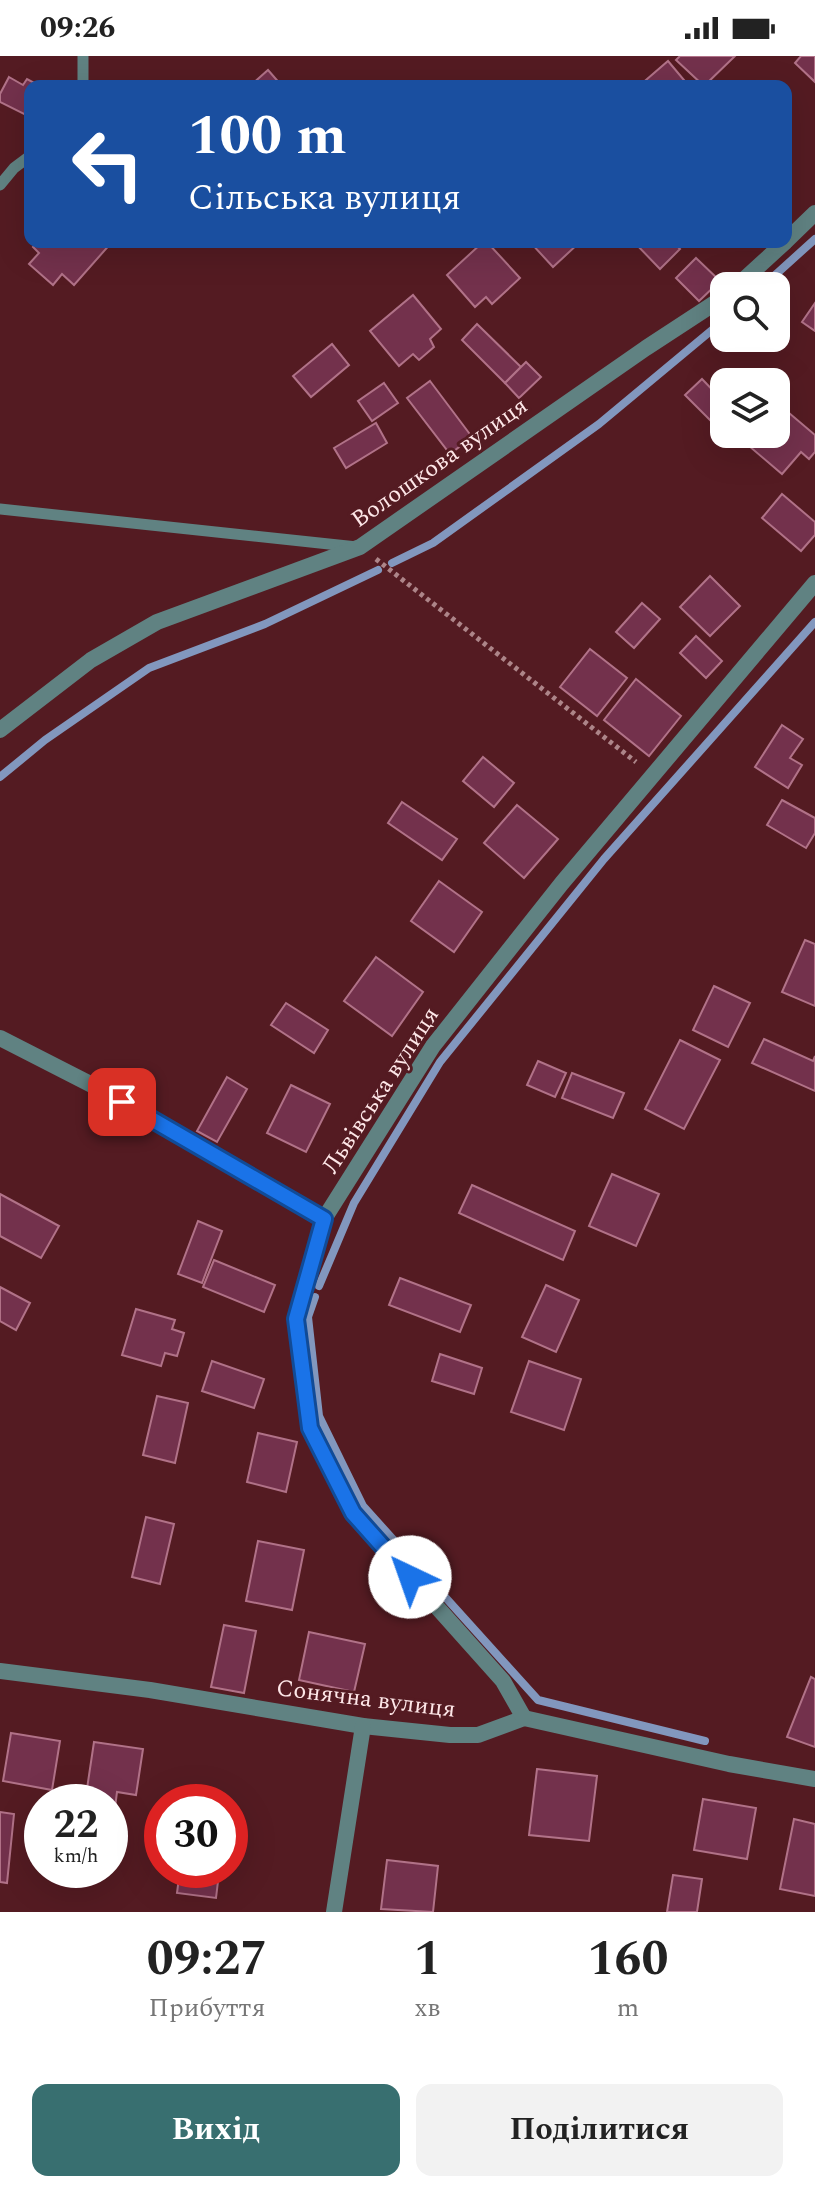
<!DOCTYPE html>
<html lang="uk">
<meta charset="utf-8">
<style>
body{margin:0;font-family:Spectral,serif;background:#f2f2f2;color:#222;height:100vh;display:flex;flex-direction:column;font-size:30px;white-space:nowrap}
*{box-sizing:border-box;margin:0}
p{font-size:26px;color:#767676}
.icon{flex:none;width:44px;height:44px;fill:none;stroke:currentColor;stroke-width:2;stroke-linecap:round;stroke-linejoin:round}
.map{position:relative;height:1856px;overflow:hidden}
.details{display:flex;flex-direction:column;background:#fff;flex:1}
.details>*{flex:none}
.top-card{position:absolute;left:24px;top:24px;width:768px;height:168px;border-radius:16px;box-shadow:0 8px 32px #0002;background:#1a4fa0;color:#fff;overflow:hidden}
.fabs{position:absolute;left:710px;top:216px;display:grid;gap:16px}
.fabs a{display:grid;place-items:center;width:80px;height:80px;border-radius:16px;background:#fff;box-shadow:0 8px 32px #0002;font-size:40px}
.speed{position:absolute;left:24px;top:1728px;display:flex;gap:16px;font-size:40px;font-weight:700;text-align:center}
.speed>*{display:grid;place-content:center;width:104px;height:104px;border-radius:50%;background:#fff;box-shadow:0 8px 32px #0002;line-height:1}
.speed small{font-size:20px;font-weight:400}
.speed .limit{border:12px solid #d22;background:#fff;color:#111}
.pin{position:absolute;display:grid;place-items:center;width:68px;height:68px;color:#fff;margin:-34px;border-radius:16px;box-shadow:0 4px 12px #0006}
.me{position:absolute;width:88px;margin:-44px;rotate:318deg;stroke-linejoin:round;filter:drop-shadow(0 0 6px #0008)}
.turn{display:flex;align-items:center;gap:28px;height:168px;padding:0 32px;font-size:36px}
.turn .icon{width:104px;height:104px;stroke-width:2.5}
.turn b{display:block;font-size:56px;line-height:68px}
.eta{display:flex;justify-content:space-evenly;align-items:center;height:136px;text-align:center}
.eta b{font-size:48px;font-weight:700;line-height:56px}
.primary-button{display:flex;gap:16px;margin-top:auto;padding:16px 32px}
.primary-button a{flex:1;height:92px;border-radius:16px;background:#386f70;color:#fff;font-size:32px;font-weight:700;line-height:92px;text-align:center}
.primary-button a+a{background:#f2f2f2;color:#222}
.status{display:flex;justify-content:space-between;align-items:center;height:56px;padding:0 40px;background:#fff;direction:ltr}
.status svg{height:22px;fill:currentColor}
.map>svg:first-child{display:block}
</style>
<div class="status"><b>09:26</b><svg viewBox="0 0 49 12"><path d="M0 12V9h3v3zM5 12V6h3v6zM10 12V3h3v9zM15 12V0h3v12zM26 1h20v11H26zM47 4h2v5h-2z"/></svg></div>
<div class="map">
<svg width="815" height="1856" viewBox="0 0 815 1856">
<rect width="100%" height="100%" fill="#541b22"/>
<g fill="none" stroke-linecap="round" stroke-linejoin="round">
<g stroke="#8297be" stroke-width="8">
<path d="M763,230L815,183"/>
<path d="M392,507L433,487L599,368L724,264"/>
<path d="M0,721L45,684L149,612L265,568L378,514"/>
<path d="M319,1230L354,1147L440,1006L604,803L815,566"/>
<path d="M315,1241L308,1261L319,1360L363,1450L538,1644L705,1685"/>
</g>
</g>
<g fill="#73314c" stroke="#b17288" stroke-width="2">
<path d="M680,0H735L704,30L676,4Z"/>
<path d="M801,0H815V26L795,7Z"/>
<path d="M668,5L689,30H639Z"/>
<path d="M268,14L282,30H251V29Z"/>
<path d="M9,21L23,29L27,23L40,30H30V61L0,46V38Z"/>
<path d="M37,186H112L74,229L62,218L53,229L29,208L39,197L33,191Z"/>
<path d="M483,186H487L520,222L492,248L486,241L475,251L447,219Z"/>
<path d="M530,186H580L553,211Z"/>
<path d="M634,186H673L680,193L660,213Z"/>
<path d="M696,202L720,225L699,245L676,222Z"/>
<path d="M413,239L441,273L430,283L434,291L419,304L413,298L399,310L370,275Z"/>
<path d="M815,247V275L802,266Z"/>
<path d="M477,268L521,311L505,327L462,284Z"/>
<path d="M332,288L349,309L311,341L293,320Z"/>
<path d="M526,306L541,321L519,342L505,327Z"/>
<path d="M702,323L724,346V378H736L730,384L685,339Z"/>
<path d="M430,325L472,381L450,398L407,342Z"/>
<path d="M384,327L398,347L372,365L358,345Z"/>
<path d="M782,351L815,379V396L809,403L801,396L782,418L749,390L759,378H776V357Z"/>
<path d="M376,367L387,387L346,412L334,392Z"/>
<path d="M782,438L815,466V479L801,495L762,462Z"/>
<path d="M710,520L740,550L710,580L680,551Z"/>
<path d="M642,547L660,563L634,592L616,576Z"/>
<path d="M696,580L722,605L706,622L680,597Z"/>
<path d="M590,593L627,622L597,660L560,631Z"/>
<path d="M636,623L681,660L649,700L604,664Z"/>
<path d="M782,669L803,683L790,702L802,709L788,732L755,711Z"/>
<path d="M483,701L514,727L494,751L463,725Z"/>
<path d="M782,744L815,762V777L806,792L767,769Z"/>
<path d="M402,746L457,783L442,804L388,767Z"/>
<path d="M517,749L558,783L524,822L484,787Z"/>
<path d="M439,825L482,856L454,896L411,865Z"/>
<path d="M805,884L815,888V950L782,936Z"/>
<path d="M376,901L423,936L392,980L344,945Z"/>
<path d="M714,930L750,947L728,991L693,974Z"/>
<path d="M286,947L328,974L314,997L271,969Z"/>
<path d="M764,983L813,1005L815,1000V1035L752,1007Z"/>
<path d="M680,984L720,1004L684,1073L645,1053Z"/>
<path d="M538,1005L566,1017L555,1041L527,1029Z"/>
<path d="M572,1017L624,1037L613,1062L562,1042Z"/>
<path d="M227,1021L247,1033L217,1086L197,1075Z"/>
<path d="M291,1029L330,1048L306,1096L267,1077Z"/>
<path d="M612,1118L659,1138L636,1190L589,1170Z"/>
<path d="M472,1129L575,1175L563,1204L459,1157Z"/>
<path d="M0,1138L59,1170L41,1202L0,1180Z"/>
<path d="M198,1165L222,1175L202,1227L178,1218Z"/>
<path d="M214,1204L275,1229L264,1256L203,1231Z"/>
<path d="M400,1222L471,1249L460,1276L389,1249Z"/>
<path d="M546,1229L579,1244L556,1296L522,1281Z"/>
<path d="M0,1231L30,1247L16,1274L0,1265Z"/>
<path d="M136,1253L175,1264L172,1273L184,1277L177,1300L165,1297L161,1310L122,1299Z"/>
<path d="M440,1298L482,1312L474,1338L432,1325Z"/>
<path d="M212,1305L264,1323L254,1352L202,1335Z"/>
<path d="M529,1305L581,1323L564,1374L511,1356Z"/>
<path d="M157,1340L188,1347L175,1407L143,1399Z"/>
<path d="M258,1377L297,1386L286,1436L247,1426Z"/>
<path d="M146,1461L174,1468L160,1528L132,1521Z"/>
<path d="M258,1485L304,1494L292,1554L246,1545Z"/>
<path d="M224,1569L256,1575L244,1637L211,1631Z"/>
<path d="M309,1576L365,1588L354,1636L299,1624Z"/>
<path d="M811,1621L815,1623V1691L787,1681Z"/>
<path d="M11,1677L60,1685L52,1734L3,1725Z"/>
<path d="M94,1686L143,1693L136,1739L117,1736L113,1767H110V1746H85Z"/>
<path d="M537,1713L597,1720L589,1785L529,1779Z"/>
<path d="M703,1743L756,1752L747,1803L694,1794Z"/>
<path d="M0,1756L14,1758L7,1827L0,1826Z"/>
<path d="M794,1763L815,1768V1840L780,1833Z"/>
<path d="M387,1804L438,1810L433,1856L381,1853Z"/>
<path d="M180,1814L219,1817L216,1842L177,1837Z"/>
<path d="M673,1819L702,1823L697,1856H667Z"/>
</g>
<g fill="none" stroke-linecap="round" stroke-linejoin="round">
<path stroke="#ad8589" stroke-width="5" stroke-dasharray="4 4" stroke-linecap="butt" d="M376,503L636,706"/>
<g stroke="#608282" stroke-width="11">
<path d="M83,0V30"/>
<path d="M0,129L14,112L30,100"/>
<path d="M0,453L357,491"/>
</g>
<g stroke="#608282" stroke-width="16">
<path d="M786,185L815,157"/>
<path d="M737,230L785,186"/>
<path d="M0,674L91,604L157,566L360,491L646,292L724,241"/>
<path d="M0,982L96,1031L324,1163"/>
<path d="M0,1615L150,1634L363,1670L450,1679H478L524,1662L729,1708L815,1723"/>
<path d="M524,1662L503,1625L353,1457L310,1372L296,1263L324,1163L433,990L562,827L815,527"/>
<path d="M334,1856L363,1670"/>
</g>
</g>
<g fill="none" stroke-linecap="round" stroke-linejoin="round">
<g stroke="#114b97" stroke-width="20">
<path id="route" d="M122,1046L324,1163L296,1263L310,1372L353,1457L410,1521"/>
</g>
<use href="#route" stroke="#1a73e8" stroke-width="14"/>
</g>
<g text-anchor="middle" stroke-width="6" stroke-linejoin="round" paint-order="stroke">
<g font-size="24" fill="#fee7e8" stroke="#541b22">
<text transform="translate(439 406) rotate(-35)" y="8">Волошкова вулиця</text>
<text transform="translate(380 1034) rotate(-57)" y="8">Львівська вулиця</text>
<text transform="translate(366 1642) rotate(7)" y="8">Сонячна вулиця</text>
</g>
</g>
</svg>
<div class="fabs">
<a><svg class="icon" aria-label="search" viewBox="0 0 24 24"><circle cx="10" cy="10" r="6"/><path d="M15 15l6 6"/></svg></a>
<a><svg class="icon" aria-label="layers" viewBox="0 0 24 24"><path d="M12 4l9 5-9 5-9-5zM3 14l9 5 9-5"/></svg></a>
</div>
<div class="speed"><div>22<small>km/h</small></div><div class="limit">30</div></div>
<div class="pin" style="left:122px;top:1046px;background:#d93025"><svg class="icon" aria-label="arrive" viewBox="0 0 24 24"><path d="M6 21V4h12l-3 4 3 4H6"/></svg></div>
<svg class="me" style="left:410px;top:1521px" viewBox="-20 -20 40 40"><circle r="19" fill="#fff"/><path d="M0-13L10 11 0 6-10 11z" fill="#1a73e8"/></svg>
<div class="top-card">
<div class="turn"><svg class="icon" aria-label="left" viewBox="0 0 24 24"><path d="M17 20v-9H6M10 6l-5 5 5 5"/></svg><div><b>100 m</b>Сільська вулиця</div></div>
</div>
</div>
<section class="details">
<div class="eta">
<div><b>09:27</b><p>Прибуття</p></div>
<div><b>1</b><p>хв</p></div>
<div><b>160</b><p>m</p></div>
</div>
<div class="primary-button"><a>Вихід</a><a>Поділитися</a></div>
</section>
